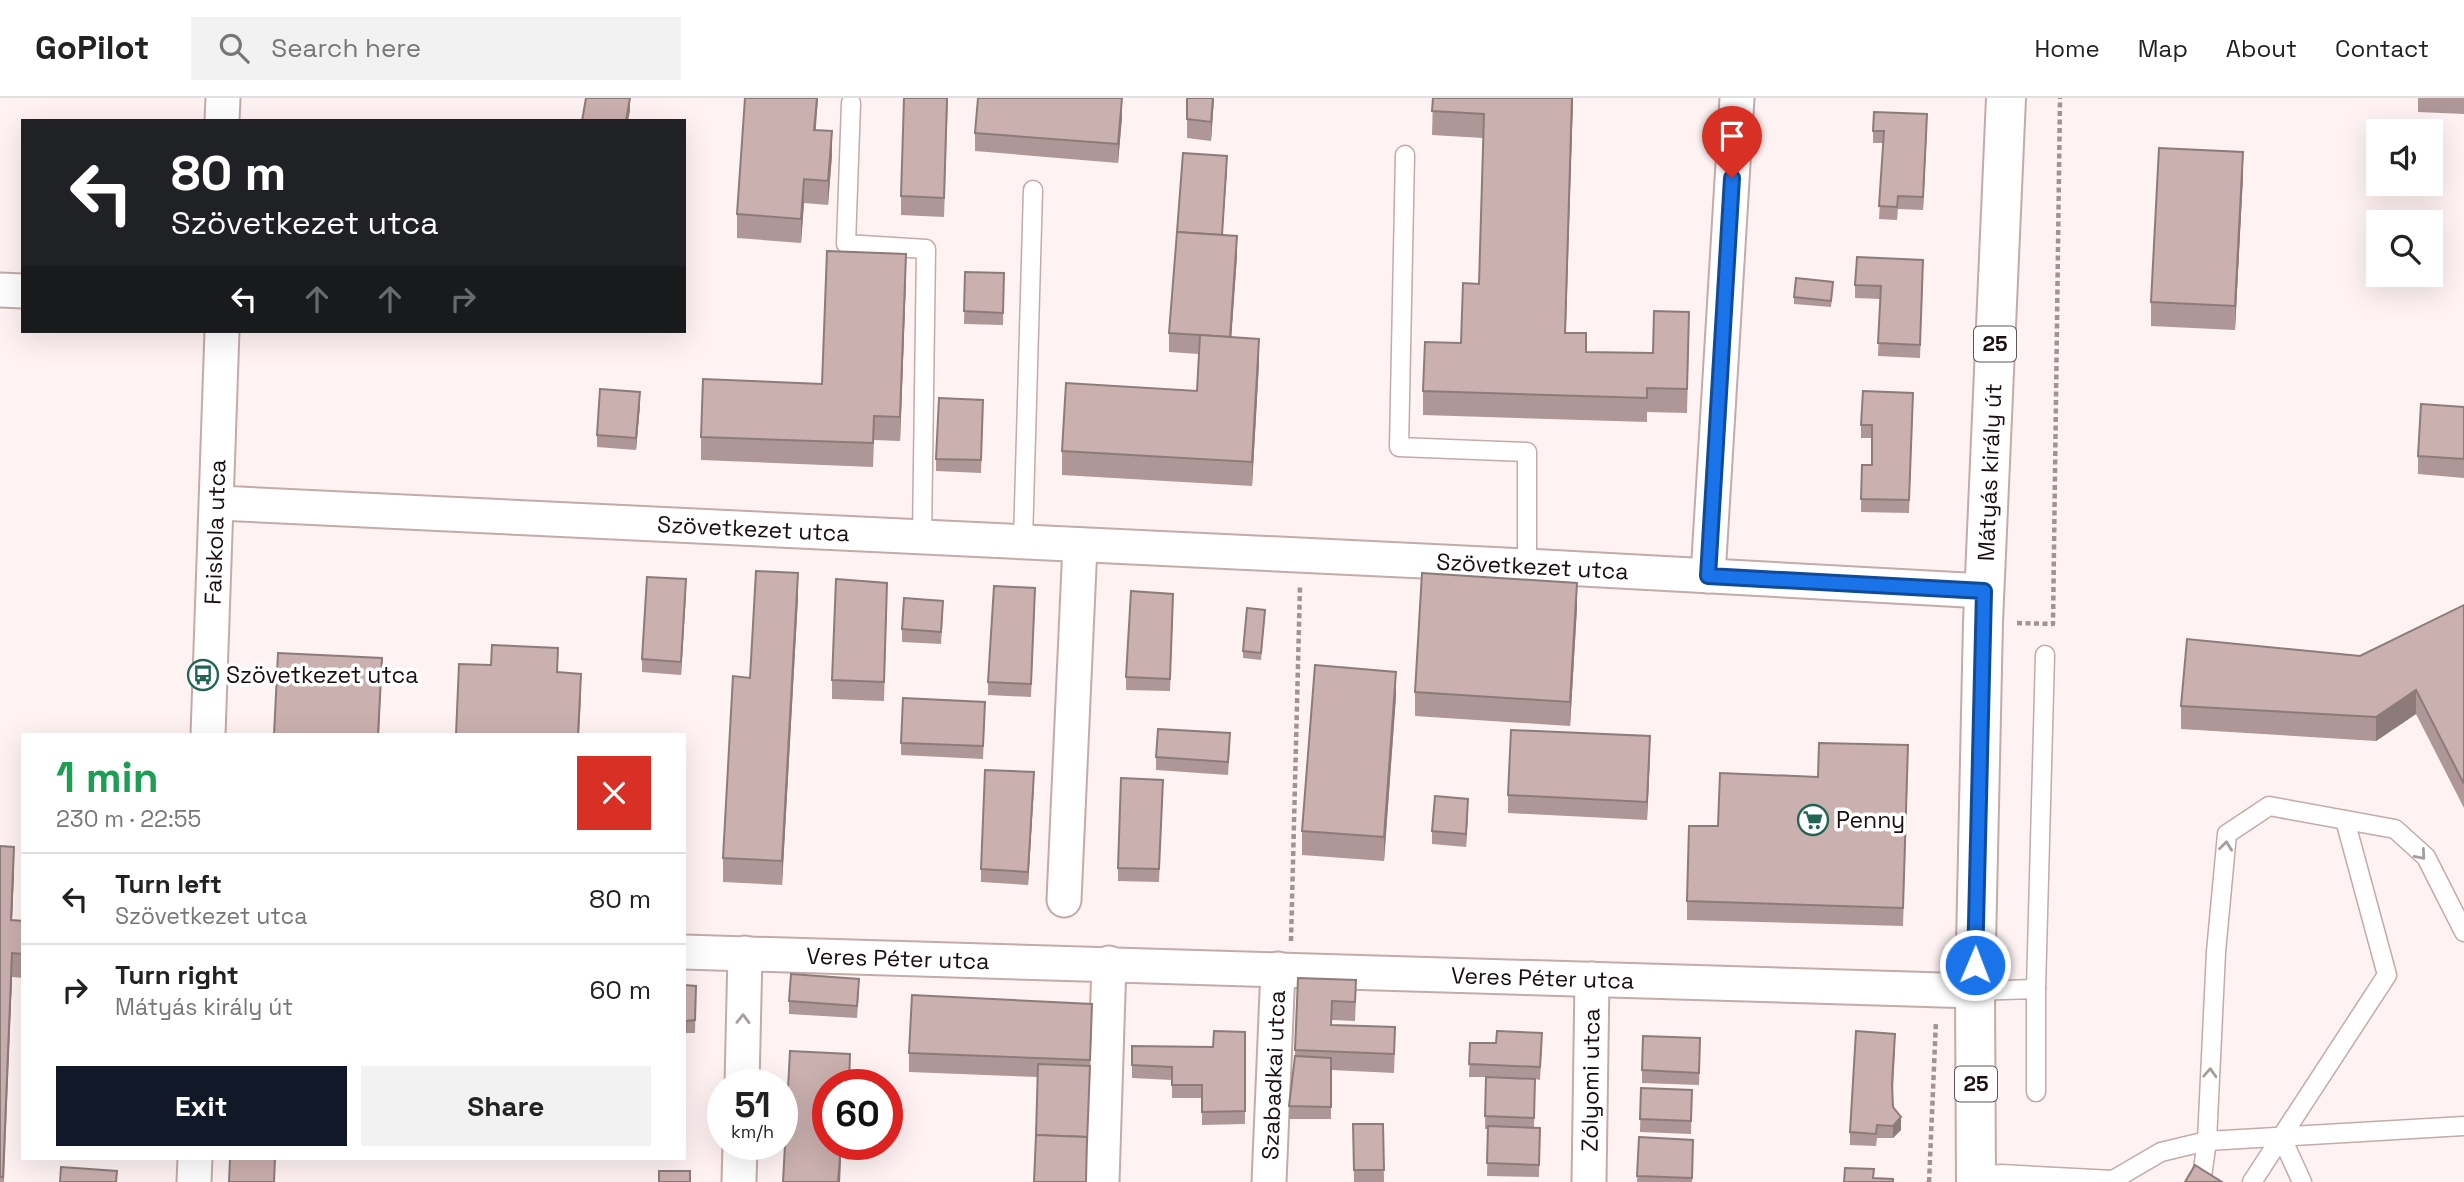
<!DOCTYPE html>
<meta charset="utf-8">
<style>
body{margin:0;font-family:"Space Grotesk",sans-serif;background:#f2f2f2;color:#222;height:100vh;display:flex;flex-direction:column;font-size:26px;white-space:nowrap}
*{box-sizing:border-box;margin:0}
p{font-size:23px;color:#767676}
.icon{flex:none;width:38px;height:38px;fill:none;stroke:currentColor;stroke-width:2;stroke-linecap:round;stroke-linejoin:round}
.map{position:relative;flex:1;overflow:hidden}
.panel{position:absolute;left:21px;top:635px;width:665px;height:427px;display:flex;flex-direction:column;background:#fff;border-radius:0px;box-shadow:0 7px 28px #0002}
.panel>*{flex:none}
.top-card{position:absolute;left:21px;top:21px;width:665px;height:214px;border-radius:0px;box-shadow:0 7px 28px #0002;background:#202124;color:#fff;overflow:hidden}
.tools{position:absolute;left:2366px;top:21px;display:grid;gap:14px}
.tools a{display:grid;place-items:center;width:77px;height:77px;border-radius:0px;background:#fff;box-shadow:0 7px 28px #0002;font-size:35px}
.speed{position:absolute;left:707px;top:971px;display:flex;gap:14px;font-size:35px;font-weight:700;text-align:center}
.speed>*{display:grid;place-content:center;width:91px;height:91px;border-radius:50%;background:#fff;box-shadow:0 7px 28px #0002;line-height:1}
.speed small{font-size:18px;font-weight:400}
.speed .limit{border:10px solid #d22;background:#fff;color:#111}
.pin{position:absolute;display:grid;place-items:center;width:60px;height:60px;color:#fff;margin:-72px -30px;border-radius:50% 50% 50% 0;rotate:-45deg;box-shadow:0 0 7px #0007}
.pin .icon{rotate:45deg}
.me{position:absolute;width:77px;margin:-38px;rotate:1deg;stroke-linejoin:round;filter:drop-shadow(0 0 5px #0008)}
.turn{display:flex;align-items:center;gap:24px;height:147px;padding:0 35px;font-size:32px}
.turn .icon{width:91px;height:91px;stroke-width:2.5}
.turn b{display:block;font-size:49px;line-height:60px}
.lanes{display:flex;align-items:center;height:66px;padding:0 35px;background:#0003;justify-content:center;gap:35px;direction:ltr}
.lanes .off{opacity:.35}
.round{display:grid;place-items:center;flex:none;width:74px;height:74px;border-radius:0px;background:#f2f2f2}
.headline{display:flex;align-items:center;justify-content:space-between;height:119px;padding:0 35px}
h1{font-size:42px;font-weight:700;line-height:52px;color:#1e9e55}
.button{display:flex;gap:14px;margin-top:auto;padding:14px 35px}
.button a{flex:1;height:80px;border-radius:0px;background:#111827;color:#fff;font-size:28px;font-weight:700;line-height:80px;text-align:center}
.button a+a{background:#f2f2f2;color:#222}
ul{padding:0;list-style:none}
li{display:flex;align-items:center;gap:21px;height:91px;padding:0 35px;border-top:2px solid #e0e0e0}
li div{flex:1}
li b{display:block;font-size:26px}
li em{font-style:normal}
header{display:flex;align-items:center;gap:42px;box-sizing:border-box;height:98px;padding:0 35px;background:#fff;border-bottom:2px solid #e0e0e0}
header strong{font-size:33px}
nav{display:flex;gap:38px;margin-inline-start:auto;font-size:24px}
.search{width:490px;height:63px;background:#f2f2f2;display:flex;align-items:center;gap:18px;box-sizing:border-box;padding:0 24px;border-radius:0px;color:#767676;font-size:26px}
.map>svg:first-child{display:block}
</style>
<header>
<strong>GoPilot</strong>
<div class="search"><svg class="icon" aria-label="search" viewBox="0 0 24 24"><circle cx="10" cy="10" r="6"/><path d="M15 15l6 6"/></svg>Search here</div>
<nav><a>Home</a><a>Map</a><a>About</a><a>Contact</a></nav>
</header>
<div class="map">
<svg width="2464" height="1084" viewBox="0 0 2464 1084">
<rect width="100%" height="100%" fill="#fef3f2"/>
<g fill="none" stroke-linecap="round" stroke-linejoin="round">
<g stroke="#c4aaa8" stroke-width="21">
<g id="lane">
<path d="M851,5L846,146L926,151L922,439"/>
<path d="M1405,57L1399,349L1527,354V468"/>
<path d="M1023,443L1033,92"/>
<path d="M2036,891L2045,557"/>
<path d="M1975,893L2036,891V994"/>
<path d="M2281,1038L2302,1084"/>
<path d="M2202,1078L2207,1043L2216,854L2227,736L2269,708L2395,731L2426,759L2464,834"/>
<path d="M1977,1079L2001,1076L2113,1082L2161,1054L2207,1043L2464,1028"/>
<path d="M2252,1084L2387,877L2345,722"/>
</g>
</g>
<g stroke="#c4aaa8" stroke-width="37">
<g id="street">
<path d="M222,23L223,0"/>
<path d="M0,192L23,193"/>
<path id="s1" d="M218,405L1527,468L1984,493"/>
<path d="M1708,478L1737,0"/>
<path id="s2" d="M208,637L222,233"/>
<path d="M1064,802L1080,447"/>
<path id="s3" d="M684,854L1975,893"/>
<path d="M742,987L745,855"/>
<path d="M194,1084L195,1060"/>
<path d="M739,1084L740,1046"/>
<path d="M1102,1084L1109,865"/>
<path id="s4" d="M1269,1084L1278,871"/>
<path id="s5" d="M1589,1084L1592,881"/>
</g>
</g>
<g stroke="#c4aaa8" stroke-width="42">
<g id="primary">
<path id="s6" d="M1976,1084L1975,893L1983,524L2006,0"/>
</g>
</g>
<g stroke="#9e9493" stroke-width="4.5" stroke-dasharray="5 3.5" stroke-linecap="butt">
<path d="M2017,525L2053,526L2060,0"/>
<path d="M1291,843L1300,488"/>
<path d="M1929,1084L1936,923"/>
</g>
<use href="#lane" stroke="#fff" stroke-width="18"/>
<use href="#street" stroke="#fff" stroke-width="33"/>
<use href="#primary" stroke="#fff" stroke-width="38"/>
</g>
<g fill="#ae9796">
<path d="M948,0L944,119L901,117V98Z"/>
<path d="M1187,0H1214L1211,43L1187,40Z"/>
<path d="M1433,0H1573L1565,235L1586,254L1653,255L1689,238L1687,315L1647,314V324L1423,317V293L1461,245L1479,186L1483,40L1432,37Z"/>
<path d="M2418,0H2464V16L2418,14Z"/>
<path d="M1122,19L1118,65L975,53V35Z"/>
<path d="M1927,29L1923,112L1898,111L1897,122L1879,121L1883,45H1873V33Z"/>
<path d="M816,32L832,57L828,107L804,105L801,145L737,140V116Z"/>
<path d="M1227,71L1222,137L1237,157L1231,239L1259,265L1252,388L1062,377V353L1197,293L1199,256L1169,254V235Z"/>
<path d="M2243,78L2235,232L2151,228V204Z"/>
<path d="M965,174L1004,175L1003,227L964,226Z"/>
<path d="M1923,175L1920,260L1878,258L1880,201L1855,200V187Z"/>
<path d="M906,180L900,343L874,342L873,369L701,362V339L822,286Z"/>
<path d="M1833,190L1831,209L1794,206V199Z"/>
<path d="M640,307L636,352L597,349V337Z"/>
<path d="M1913,308L1909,415L1861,414L1862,367H1872V340H1861V327Z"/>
<path d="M2464,309V380L2418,376V358Z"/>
<path d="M983,315L981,375L936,373V361Z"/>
<path d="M686,494L681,577L642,574V561Z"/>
<path d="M798,499L782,787L723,784V760L750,580Z"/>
<path d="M887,503L884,603L832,601V582Z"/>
<path d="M1035,503L1031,599L988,597V584Z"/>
<path d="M2464,507V710L2416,616L2376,643L2181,631V608L2360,558Z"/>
<path d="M1173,509L1170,593L1126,592V579Z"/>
<path d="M1577,509L1570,628L1415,618V594Z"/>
<path d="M943,516L941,546L902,544V531Z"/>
<path d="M1265,518L1261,562L1243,560V553Z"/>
<path d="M1396,598L1384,763L1302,757V733Z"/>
<path d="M985,616L983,661L901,657V645Z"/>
<path d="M1230,648L1228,677L1156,672V659Z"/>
<path d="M1650,656L1647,722L1508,715V697Z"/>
<path d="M1908,666L1903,828L1687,822V803L1718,728L1818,679Z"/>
<path d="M1163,682L1159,784L1118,783V770Z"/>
<path d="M1034,687L1028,787L981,784V771Z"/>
<path d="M1468,714L1466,749L1432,746V733Z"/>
<path d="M0,748L14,773L12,822L23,823V880L12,879L4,1084H0Z"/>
<path d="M1298,880L1356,901L1355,923L1332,922V927L1395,948L1394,975L1331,972V1021H1289V1008L1295,958Z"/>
<path d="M684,887L696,888L695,935H686Z"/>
<path d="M859,894L857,920L789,916V903Z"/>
<path d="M1092,925L1087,1058L1038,979L909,974V955Z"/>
<path d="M1245,934V1026L1202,1027V1000H1172V982L1132,980V948L1213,949Z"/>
<path d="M1470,945L1542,948L1540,982L1535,981L1534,1030H1540L1539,1079L1487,1078L1488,1031H1485L1486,979H1469Z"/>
<path d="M1895,949L1893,993V1009L1901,1032L1893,1040H1877L1876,1048L1850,1047V1034Z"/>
<path d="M1700,953L1699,987L1642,985V972Z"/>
<path d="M1641,990L1692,992L1691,1036L1640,1034Z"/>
<path d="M1353,1026H1383L1384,1084H1354Z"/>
<path d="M1639,1039L1693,1054L1692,1084H1637Z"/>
<path d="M828,1046H847V1054L841,1055L840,1084H783Z"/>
</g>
<g fill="#8d7b7a">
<path d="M630,0V13L628,23H626Z"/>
<path d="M817,0H818L814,56V32Z"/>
<path d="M1122,0V19L1118,65V46Z"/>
<path d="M1213,0H1214L1211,43V24Z"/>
<path d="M1572,0H1573L1565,259V235Z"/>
<path d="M1927,16V29L1923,112V99Z"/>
<path d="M832,33V57L828,107V83Z"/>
<path d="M2243,54V78L2235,232V208Z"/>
<path d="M1227,58V71L1221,155V142Z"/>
<path d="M804,81V105L801,145V121Z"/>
<path d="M1237,138V157L1230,259V240Z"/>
<path d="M906,156V180L900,343V319Z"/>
<path d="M1259,241V265L1252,388V364Z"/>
<path d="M640,294V307L636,352V340Z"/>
<path d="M798,475V499L782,787V763Z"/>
<path d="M686,481V494L681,577V564Z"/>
<path d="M1577,485V509L1570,628V604Z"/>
<path d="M382,560L379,637H378Z"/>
<path d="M1396,574V598L1384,763V739Z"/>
<path d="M581,576V599L579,637H578Z"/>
<path d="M2416,592V616L2376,643V619Z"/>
<path d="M1650,638V656L1647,722V704Z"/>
<path d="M1034,674V687L1028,787V774Z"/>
<path d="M1468,701V714L1466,749V736Z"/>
<path d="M14,749V773L11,846V822Z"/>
<path d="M12,855V879L3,1084V1079Z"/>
<path d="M1901,1019V1032L1893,1040V1028Z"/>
<path d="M841,1046V1055L840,1084H838Z"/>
</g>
<g fill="#cab0ae" stroke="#8d7b7a" stroke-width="2">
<path d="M586,0H630L626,23H582Z"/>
<path d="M745,0H817L814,32L832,33L828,83L804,81L801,121L737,116Z"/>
<path d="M904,0H947L944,100L901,98Z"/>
<path d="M978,0H1122L1118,46L975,35Z"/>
<path d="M1187,0H1213L1211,24L1187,21Z"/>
<path d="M1433,0H1572L1565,235H1586V254L1653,255L1654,213L1689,214L1687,291L1647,290V300L1423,293L1425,244L1461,245L1463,185L1479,186L1484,16L1432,13Z"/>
<path d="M1874,14L1927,16L1923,99L1898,98L1897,109L1879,108L1884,33H1873Z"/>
<path d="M2159,50L2243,54L2235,208L2151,204Z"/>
<path d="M1183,55L1227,58L1222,137L1177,134Z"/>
<path d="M1177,134L1237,138L1230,239L1169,235Z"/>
<path d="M827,153L906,156L900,319L874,318L873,345L701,339L703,281L822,286Z"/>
<path d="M1857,159L1923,162L1920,247L1878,245L1881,188L1855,187Z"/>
<path d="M965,174L1004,175L1003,215L964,213Z"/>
<path d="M1796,180L1833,184L1831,203L1794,199Z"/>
<path d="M1200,237L1259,241L1252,364L1062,353L1066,285L1197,293Z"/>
<path d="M600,291L640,294L636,340L597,337Z"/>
<path d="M1863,293L1913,295L1909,402L1861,401L1862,367H1872V327H1861Z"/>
<path d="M939,300L983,302L981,362L936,361Z"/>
<path d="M2421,306L2464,309V361L2418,358Z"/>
<path d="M756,473L798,475L782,763L723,760L733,578L750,580Z"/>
<path d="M1422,475L1577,485L1570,604L1415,594Z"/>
<path d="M647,479L686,481L681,564L642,561Z"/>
<path d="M836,481L887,485L884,584L832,582Z"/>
<path d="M994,488L1035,490L1031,586L988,584Z"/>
<path d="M1131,493L1173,496L1170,581L1126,579Z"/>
<path d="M904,500L943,503L941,534L902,531Z"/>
<path d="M2464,507V686L2416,592L2376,619L2181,608L2187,541L2360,558Z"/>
<path d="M1247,510L1265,512L1261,555L1243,553Z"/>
<path d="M492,547L558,550L557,574L581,576L578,637H456L459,566L491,567Z"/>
<path d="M278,555L382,560L378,637H274Z"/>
<path d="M1315,567L1396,574L1384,739L1302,733Z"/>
<path d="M903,600L985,604L983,648L901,645Z"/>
<path d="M1158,631L1230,635L1228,664L1156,659Z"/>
<path d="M1511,632L1650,638L1647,704L1508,697Z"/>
<path d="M1819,645L1908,647L1903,810L1687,803L1689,728H1718L1720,675L1818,679Z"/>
<path d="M985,672L1034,674L1028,774L981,771Z"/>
<path d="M1121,680L1163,682L1159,771L1118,770Z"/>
<path d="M1435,698L1468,701L1466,736L1432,733Z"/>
<path d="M0,748L14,749L11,822L23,823V856L12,855L3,1079H0Z"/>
<path d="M791,876L859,881L857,908L789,903Z"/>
<path d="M1298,880L1356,882L1355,904L1332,903L1331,927L1395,929L1394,956L1295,952Z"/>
<path d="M684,887L696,888L695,922L686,923L684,954Z"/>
<path d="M912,897L1092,906L1090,962L909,955Z"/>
<path d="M1214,933L1245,934V1013L1202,1014V987H1172V969L1132,967V948L1213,949Z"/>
<path d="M1497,933L1542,935L1540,969L1469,966L1470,945H1496Z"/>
<path d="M1856,933L1895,936L1892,986L1893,1009L1901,1019L1893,1028L1877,1027L1876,1036L1850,1034Z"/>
<path d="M1643,938L1700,940L1699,975L1642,972Z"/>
<path d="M790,953L850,956L849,987H828V1046H841L838,1084H783Z"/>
<path d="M1295,958L1331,960V1009L1289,1008Z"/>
<path d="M1038,966L1090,968L1087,1045V1039L1036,1037Z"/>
<path d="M1486,979L1535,981L1534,1020L1485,1018Z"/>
<path d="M1641,990L1692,992L1691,1023L1640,1021Z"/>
<path d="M1353,1026H1383L1384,1072H1354Z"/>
<path d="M1488,1028L1540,1030L1539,1067L1487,1065Z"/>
<path d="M1036,1037L1087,1039L1086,1084H1034Z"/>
<path d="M1639,1039L1693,1042L1692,1080L1637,1078Z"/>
<path d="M230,1060H275L274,1084H229Z"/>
<path d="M2195,1067L2222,1084H2185Z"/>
<path d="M61,1069L117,1073L116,1084H60Z"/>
<path d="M1845,1070L1874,1071L1873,1080L1893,1081V1084H1844Z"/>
<rect x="659" y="1073" width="31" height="11"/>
</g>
<defs><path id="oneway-chevron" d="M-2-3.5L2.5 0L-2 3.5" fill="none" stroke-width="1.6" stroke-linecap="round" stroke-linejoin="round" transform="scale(1.75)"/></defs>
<g stroke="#a39f9f">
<use href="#oneway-chevron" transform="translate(2226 748) rotate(-83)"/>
<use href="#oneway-chevron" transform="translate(2421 757) rotate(49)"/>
<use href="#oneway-chevron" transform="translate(743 921) rotate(-89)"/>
<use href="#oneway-chevron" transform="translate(2210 975) rotate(-87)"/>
</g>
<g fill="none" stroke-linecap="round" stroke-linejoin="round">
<g stroke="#114b97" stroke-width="18">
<path id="route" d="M1732,80L1708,478L1984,493L1975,867"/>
</g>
<use href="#route" stroke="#1a73e8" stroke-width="12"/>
</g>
<defs>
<g id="bus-ring" transform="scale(1.575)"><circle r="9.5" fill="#fff" stroke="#236555" stroke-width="1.5"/><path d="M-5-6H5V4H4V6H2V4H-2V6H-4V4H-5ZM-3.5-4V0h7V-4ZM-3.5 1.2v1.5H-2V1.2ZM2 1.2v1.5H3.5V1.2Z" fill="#236555"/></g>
<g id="supermarket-ring" transform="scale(1.575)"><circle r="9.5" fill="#fff" stroke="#236555" stroke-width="1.5"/><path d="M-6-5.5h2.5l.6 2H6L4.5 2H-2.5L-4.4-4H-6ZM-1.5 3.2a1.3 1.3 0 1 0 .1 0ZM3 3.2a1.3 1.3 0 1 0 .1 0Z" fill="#236555"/></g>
</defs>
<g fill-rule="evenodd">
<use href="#bus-ring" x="203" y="577"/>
<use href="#supermarket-ring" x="1813" y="722"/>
</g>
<g text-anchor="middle" stroke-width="7" stroke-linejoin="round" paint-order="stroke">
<g fill="#fff" stroke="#5d5756" stroke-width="2">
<rect x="1974" y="228.5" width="42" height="35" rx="5"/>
<rect x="1955" y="968.5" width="42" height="35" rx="5"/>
</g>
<g font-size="21" font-weight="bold" fill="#180f0e">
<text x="1995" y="253">25</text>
<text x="1976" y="993">25</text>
</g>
<g font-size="23" fill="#180f0e" stroke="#fff">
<text dy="8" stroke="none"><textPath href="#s6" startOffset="710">Mátyás király út</textPath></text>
<text dy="8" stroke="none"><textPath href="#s1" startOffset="536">Szövetkezet utca</textPath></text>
<text dy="8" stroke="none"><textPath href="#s2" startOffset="203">Faiskola utca</textPath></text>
<text dy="8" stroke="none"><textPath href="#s1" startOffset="1316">Szövetkezet utca</textPath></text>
<text dy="8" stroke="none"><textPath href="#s3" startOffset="214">Veres Péter utca</textPath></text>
<text dy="8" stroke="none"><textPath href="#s3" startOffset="859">Veres Péter utca</textPath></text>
<text dy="8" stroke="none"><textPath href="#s4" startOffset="107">Szabadkai utca</textPath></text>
<text dy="8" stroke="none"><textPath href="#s5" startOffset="102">Zólyomi utca</textPath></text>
</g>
<g font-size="23" fill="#180f0e" stroke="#fff" text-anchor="start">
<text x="226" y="585">Szövetkezet utca</text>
<text x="1836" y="730">Penny</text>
</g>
</g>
</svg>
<div class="tools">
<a><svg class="icon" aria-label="sound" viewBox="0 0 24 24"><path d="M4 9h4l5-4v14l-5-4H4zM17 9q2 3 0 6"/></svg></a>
<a><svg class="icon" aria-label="search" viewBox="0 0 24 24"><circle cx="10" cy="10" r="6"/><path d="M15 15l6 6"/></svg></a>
</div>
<div class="speed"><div>51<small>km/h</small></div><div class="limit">60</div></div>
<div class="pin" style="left:1732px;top:80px;background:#d93025"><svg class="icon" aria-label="arrive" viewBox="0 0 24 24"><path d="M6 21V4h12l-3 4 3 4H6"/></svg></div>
<svg class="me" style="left:1975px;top:867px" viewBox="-20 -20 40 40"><circle r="17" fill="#1a73e8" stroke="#fff" stroke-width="3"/><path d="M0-11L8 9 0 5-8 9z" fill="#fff"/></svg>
<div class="top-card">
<div class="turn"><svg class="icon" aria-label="left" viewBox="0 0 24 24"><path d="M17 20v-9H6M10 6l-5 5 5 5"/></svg><div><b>80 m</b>Szövetkezet utca</div></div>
<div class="lanes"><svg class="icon" aria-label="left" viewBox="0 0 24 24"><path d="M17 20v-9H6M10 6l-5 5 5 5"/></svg><svg class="icon off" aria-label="ahead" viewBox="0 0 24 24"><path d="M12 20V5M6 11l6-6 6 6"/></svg><svg class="icon off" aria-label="ahead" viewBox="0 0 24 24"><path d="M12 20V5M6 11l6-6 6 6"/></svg><svg class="icon off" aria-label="right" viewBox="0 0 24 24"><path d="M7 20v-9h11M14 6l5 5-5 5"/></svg></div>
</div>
<section class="panel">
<div class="headline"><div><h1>1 min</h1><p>230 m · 22:55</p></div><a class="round" style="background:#d93025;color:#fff"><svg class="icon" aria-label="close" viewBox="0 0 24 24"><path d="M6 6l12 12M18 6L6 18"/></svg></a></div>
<ul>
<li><svg class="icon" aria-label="left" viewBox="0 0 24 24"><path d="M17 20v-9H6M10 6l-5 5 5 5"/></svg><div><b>Turn left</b><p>Szövetkezet utca</p></div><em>80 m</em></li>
<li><svg class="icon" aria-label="right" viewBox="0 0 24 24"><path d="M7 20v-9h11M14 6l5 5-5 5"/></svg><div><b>Turn right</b><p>Mátyás király út</p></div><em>60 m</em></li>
</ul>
<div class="button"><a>Exit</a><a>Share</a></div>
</section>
</div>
